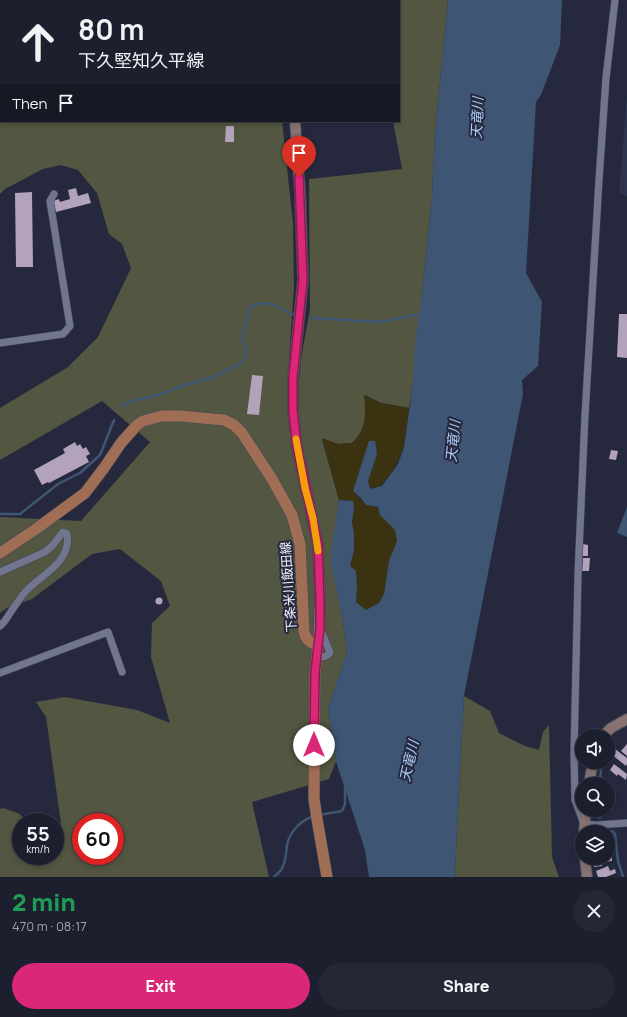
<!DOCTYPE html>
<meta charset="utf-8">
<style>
body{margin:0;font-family:Manrope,"Noto Sans JP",sans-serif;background:#252736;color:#f1f3f6;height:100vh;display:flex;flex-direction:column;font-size:15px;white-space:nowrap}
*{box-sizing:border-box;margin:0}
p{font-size:13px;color:#a0a2aa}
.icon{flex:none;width:22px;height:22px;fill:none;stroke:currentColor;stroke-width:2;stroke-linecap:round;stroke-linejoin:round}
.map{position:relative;height:877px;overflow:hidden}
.sheet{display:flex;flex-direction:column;background:#1c1f2e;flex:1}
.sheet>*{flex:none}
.banner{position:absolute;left:0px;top:0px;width:400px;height:122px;box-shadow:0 2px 6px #0003,0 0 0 1px #3a3d4a;background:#1c1f2e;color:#f1f3f6;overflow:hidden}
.fabs{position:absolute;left:575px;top:729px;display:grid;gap:8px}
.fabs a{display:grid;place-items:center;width:40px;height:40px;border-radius:50%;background:#1c1f2e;box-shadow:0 2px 6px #0003,0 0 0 1px #3a3d4a;font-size:20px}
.speed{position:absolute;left:12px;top:813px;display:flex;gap:8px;font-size:20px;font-weight:700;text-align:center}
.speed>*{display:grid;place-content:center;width:52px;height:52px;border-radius:50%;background:#1c1f2e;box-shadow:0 2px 6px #0003,0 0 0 1px #3a3d4a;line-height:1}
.speed small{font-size:10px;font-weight:400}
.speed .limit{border:6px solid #d22;background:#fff;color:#111}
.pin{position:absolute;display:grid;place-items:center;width:34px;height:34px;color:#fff;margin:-41px -17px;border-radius:50% 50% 50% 0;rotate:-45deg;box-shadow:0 0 4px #0007}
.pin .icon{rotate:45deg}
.me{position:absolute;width:44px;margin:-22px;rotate:0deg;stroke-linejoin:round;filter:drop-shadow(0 0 3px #0008)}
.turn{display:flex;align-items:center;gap:14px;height:84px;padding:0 12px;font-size:18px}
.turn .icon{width:52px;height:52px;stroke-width:2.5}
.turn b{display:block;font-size:28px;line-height:34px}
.then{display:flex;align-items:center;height:38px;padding:0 12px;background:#0003;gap:8px;font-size:15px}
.round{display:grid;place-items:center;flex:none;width:42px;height:42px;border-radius:21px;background:#252736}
.overview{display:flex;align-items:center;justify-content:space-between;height:68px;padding:0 12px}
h1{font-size:24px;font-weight:800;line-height:30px;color:#1e9e55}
.primary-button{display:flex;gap:8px;margin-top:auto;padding:8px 12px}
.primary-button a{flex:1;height:46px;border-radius:24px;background:#db2777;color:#fff;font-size:16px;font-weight:800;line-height:46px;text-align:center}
.primary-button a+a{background:#252736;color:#f1f3f6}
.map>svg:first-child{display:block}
</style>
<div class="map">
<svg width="627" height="877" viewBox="0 0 627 877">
<rect width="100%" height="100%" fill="#26293e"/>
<path fill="#2e334e" d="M627,94V196L619,193Z"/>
<g fill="#535640" fill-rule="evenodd">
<path d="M18,0H257V1Z"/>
<path d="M384,0H448L435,133L432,196L413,383L409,408L381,403L365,395C365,415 368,428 352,443L338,444L322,439L339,500L331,559L343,621L347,652L328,709L336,761L329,779L252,802L269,877H0V809L3,808L20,814L25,822H21V856H55V850L64,845L46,717L36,702L65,697L137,710L170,723L151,657L152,623L170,606L161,581L120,549L92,554L32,599L7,608L0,613V517L81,521L150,442L102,401L0,460V408L68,367L98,337L131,268L122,244L109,234L97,193L78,170L61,165L43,169L5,189L0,194V63L1,61V121H282L293,223L294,288L288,372L298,392L301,359L310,309L309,179L402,169L393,121H399V1ZM81,822H115V856H81Z"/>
<path d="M464,696L490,711L499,733L525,746L539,750L543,732L549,725L552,857L559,877H456L455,870Z"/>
</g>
<path fill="#3b3212" d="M364,395L381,403L409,408C406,432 406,452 391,473C383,484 383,486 370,489L368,481L377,454L357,482L353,491L366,505L378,507L380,515L395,530L397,541L389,561L384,594L379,603L366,610L356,602L357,588L350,566L354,551V534L352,522L354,508L353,501L339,500L322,438L338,444L352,443C367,429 366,414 364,395Z"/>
<g fill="#3e5673">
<path d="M448,0H562L560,45L541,95L536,102L526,273L542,302L538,366L522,380L523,394L464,696L455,870L456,877H369L365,850L336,761L328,709L347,652L343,621L330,559L339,500L353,501L354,508L352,522L354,534V551L350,566L356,571L357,588L356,602L366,610L379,603L384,594L389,561L397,541L395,530L380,515L378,507L366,505L361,498L353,491L369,441H375L377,454L368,481L370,489L382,486L398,464L404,447L413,383L415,343L422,294L432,196L435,133Z"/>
<path d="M627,507V537L617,533Z"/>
</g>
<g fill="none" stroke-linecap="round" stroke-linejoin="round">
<g stroke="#3e5673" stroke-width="2.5">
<path d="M311,318L380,322L421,314"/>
<path d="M122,408L124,405L132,401L155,396L185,385L214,377L240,364L245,358L247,351L242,337L247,320V312L251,306L260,303L273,304L294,315"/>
<path d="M0,514H20L58,484L80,473L100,455L114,420"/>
<path d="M600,784L601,766"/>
<path d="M598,810V816L600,818"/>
<path d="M319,815L342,811L345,804V786"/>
<path d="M612,831L615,834L618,861L623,877"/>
<path d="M274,877C276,875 279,873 281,870C286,863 286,853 287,845C290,831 301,820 314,816"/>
</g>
</g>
<g fill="#b2a2ba">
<path d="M226,126H234V142H225Z"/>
<path d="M76,188L78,196L88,193L91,203L56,212L53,201L59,199L60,202L70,199L68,190Z"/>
<path d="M32,192L33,267H16L15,193Z"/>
<path d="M619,314H627V358L617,357Z"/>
<path d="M252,375L263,376L259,415L247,414Z"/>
<path d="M75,442L77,446L80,444L83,449L86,447L90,454L86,456L89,462L49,483L48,482L42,485L34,470L65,453L63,449Z"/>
<path d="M611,450L618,451L616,460L609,459Z"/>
<path d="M583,544L588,545V556H583Z"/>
<path d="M583,558H590L589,571H582Z"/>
<circle cx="159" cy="601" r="3.5"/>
<path d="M627,744V756L621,751Z"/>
<path d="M615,749L627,758V764L626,766L611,754Z"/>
<path d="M614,764L627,774L626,780L618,774L617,776L610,770Z"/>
<path d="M608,853L609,857H612V861L602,862V866L594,867L593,858H608Z"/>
<path d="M608,866L610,871L615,869L616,873L606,877H598L596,871Z"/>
</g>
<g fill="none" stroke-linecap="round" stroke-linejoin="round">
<g stroke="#454859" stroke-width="8">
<g id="minor">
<path d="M615,0L606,78L599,180L585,415L578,575L574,753L575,800L584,824L596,825L627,823"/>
<path d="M0,343L63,334L70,326L50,201L54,194"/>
<path d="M0,572L45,552L52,546L63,532L67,534C72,563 40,575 26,591C18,600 11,612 4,622L0,626"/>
<path d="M316,657C322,657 327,658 330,652L320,628"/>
<path d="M0,673L108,632L122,672"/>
</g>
</g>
<g stroke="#454859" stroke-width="12">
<g id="secondary">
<path d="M284,0V1"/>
<path d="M295,121L300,192L303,280L293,377V411L297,447L318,545L320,601L318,645"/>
<path d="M603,736L611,728L627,719"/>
<path d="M589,784L593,762"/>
<path d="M584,832L586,810"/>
<path d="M585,858L587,877"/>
</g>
</g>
<g stroke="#454859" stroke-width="12">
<path id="primary" d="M0,553L36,529L85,493L104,468L121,443L137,425L143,421L162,416H180L224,420L234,425L242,433L272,479L292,515L300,544L304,632C306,640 310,643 318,645L315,673L314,799L317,819L327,877"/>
</g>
<use href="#minor" stroke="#71768e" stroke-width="7"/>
<use href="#secondary" stroke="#887272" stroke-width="10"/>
<use href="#primary" stroke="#a06d55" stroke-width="11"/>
</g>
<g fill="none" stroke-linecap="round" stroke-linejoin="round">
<g stroke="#8e194d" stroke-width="10">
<path id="route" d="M299,177L303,280L293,377V411L297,447L318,545L320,602V628L315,673L314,745"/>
</g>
<use href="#route" stroke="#db2777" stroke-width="7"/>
<path stroke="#f59e0b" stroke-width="7" d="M296,439L305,488L313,518L318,551"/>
</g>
<g text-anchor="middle" stroke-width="4" stroke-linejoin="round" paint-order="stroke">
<g font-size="13" fill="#eff1fd" stroke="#26293e">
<text transform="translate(288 587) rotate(-94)" y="5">下条米川飯田線</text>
</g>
<g font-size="14" font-style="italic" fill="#abcdf7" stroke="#26293e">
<text transform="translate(477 118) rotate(-87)" y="5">天竜川</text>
<text transform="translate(453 441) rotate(-84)" y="5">天竜川</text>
<text transform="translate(409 761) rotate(-77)" y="5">天竜川</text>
</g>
</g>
</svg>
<div class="fabs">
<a><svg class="icon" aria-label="sound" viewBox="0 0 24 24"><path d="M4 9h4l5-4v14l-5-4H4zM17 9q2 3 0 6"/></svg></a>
<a><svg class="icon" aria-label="search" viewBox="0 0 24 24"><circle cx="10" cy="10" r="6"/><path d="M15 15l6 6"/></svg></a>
<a><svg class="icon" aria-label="layers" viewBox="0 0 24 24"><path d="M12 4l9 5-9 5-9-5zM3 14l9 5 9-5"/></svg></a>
</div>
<div class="speed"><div>55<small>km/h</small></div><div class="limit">60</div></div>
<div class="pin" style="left:299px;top:177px;background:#d93025"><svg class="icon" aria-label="arrive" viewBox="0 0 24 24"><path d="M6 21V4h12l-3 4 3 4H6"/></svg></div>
<svg class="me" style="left:314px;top:745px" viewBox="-20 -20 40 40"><circle r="19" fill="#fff"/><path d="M0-13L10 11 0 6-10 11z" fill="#db2777"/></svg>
<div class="banner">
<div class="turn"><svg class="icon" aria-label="ahead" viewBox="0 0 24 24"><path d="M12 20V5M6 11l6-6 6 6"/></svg><div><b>80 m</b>下久堅知久平線</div></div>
<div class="then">Then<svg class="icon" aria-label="arrive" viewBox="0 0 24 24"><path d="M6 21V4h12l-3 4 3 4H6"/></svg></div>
</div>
</div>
<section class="sheet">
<div class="overview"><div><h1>2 min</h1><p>470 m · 08:17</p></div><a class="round"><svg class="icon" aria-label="close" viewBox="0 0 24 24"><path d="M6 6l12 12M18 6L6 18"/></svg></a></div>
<div class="primary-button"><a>Exit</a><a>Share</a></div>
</section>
